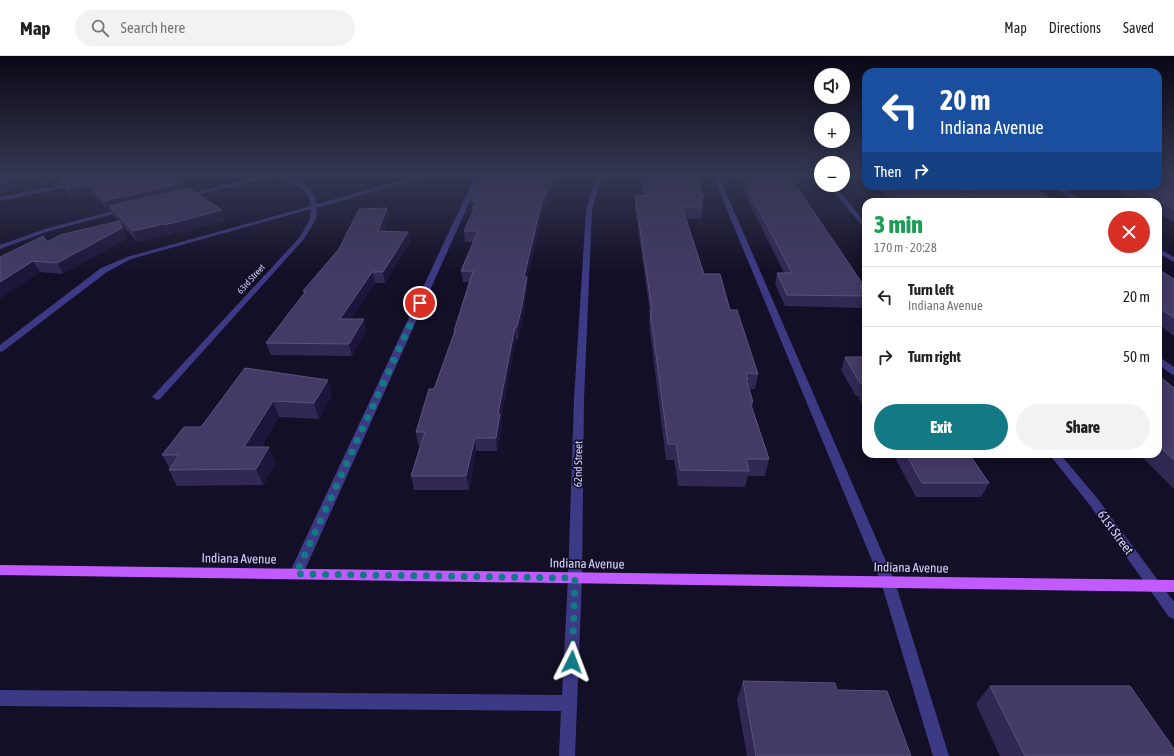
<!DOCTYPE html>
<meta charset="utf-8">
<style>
body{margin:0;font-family:"Asap Condensed",sans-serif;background:#f2f2f2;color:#222;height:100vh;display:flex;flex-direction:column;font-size:15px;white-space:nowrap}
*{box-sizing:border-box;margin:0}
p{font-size:13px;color:#767676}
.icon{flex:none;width:22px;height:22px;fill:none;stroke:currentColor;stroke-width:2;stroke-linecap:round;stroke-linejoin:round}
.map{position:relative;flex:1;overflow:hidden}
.panel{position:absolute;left:862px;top:142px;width:300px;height:260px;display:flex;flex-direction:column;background:#fff;border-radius:12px;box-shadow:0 2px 10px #0003}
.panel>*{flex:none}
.top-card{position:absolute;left:862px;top:12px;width:300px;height:122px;border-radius:12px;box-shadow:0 2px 10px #0003;background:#1a4fa0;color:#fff;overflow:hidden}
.controls{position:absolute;left:814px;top:12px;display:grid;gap:8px}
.controls a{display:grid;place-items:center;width:36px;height:36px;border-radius:50%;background:#fff;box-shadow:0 2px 10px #0003;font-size:20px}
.pin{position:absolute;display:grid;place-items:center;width:34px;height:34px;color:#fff;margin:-17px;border:2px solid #fff;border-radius:50%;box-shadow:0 1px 4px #0007}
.me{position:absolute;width:44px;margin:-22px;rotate:3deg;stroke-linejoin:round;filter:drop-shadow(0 0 3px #0008)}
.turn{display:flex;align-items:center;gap:14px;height:84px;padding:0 12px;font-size:18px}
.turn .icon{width:52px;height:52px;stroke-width:2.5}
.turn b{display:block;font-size:28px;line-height:34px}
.then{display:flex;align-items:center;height:38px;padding:0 12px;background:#0003;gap:8px;font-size:15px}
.round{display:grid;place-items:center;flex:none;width:42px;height:42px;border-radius:21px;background:#f2f2f2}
.head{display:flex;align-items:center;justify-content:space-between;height:68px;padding:0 12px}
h1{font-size:24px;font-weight:800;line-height:30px;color:#1e9e55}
.button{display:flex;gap:8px;margin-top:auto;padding:8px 12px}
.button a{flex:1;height:46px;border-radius:24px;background:#137a85;color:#fff;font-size:16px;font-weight:800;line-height:46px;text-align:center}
.button a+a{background:#f2f2f2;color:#222}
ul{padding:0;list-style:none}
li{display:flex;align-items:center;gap:12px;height:60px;padding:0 12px;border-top:1px solid #e0e0e0}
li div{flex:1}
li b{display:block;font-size:15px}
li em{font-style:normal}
header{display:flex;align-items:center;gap:24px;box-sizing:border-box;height:56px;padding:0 20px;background:#fff;border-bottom:1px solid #e0e0e0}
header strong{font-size:19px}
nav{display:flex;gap:22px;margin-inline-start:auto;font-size:14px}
.search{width:280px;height:36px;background:#f2f2f2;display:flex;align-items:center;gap:10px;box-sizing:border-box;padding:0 14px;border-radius:22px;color:#767676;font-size:15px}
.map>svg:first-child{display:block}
</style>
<header>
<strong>Map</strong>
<div class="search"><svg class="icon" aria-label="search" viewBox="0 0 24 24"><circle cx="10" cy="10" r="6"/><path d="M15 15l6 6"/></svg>Search here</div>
<nav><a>Map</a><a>Directions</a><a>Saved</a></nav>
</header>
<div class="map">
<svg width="1174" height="700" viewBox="0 0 1174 700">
<rect width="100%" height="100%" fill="#130f26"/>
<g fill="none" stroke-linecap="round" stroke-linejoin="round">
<g fill="#3d3a85" fill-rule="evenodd">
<path d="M269,118C289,118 312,126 317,148L425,118H434L317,152L316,163L304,183L160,343L157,344L152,341L300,181L310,163L311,153L131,203L107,216L3,295L0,296V289L101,212L127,201L311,150C307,131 293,127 277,120L185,142L182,140Z"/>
<path d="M476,118H482L303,518L301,522L296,523L291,522L289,518Z"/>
<path d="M597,118H603L592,154L584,343L582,522L575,700H559L561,655L0,650V634L562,639L568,522L574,343L586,154Z"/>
<path d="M712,118H718L895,526L949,700H933L881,526Z"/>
<path d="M76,126L79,128L78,129L0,145V141Z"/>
<path d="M828,129H834L866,167V173L864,172Z"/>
<path d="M1052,130H1059L1084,146H1077Z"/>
<path d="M124,152L126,153V155L49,175L0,193V189L45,173Z"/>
<path d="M1158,192L1174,201V206L1158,197Z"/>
<path d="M1158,300L1174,311V319L1171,318L1158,308Z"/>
<path d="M1049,398H1060L1097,442L1174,546V563L1169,561L1089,448Z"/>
</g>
<path fill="#c25bff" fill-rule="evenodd" d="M0,509L1174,524V536L0,519Z"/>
</g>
<g fill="#312854">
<path d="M0,118H213L179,125L182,127L184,133L225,164L170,179L168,178L138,186L120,167L127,182L63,218L40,216L0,242V201L47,186L119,165L114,160L111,154L109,155L93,138L72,143L65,132L62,127H61L60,125Z"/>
<path d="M483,118L543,155L527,224V232L523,262L518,283H516L501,363L502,371L497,395H476L469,434H414L411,420L420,389H418L416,376L434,333L454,277V275L469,226H463L461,215L473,186H465L464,175L474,154H472L471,145Z"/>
<path d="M644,118H695L704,141L701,163H686L704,218L730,254L758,318L755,333H750L753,346L752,352L769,403L765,420H748L745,431L678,430L674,404H666L649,268L650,257L635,151V139H643L641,133V122H645Z"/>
<path d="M737,118H788L864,230L863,235L866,240V241L863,252L785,250L775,228L777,217H784L748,144V142Z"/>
<path d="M1174,118V166L1158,157V153L1159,150H1158V146H1138L1109,130H1158Z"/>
<path d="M876,130H1032L1056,146H892Z"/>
<path d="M387,152L389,162L384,176L410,186L385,227H375L351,263H364L366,275L352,300L271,299L266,287L304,238L303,235Z"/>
<path d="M1158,213L1174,223V280L1158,268Z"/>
<path d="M845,301H866V356L858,340H856L841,314Z"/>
<path d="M245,312L332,339L319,363L279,361L261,391H269L276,407L263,429L177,430L169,414L170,413L162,399L201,371Z"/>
<path d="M1158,319L1174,332V433L1139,398H1158Z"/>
<path d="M893,398H969L989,427L981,441H916Z"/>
<path d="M743,625L837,634L911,700H747L737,644Z"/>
<path d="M990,630L1174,700H1000L976,648Z"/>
</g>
<g fill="#1d163a">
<path d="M46,118H56L60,125L0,138V128Z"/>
<path d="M57,118H103L60,123L62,127H61Z"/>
<path d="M168,118H213L172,126Z"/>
<path d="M555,118H560L543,155L527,224V232L523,262L518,283L517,271L524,221L542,145Z"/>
<path d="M182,127L186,136L109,150L111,154L109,155L104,145Z"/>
<path d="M89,129L93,138L72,143L68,133Z"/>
<path d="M387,152L389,162L381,186L378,175Z"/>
<path d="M222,154L225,164L170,179L165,169Z"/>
<path d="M119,165L127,182L63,218L57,207Z"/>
<path d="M164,168L168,178L138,186L133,175Z"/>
<path d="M408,176L410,186L385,227L383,216Z"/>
<path d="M33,205L40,216L0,242V226Z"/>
<path d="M372,216L375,227L343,275L340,263Z"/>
<path d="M364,263L366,275L352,300L349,288Z"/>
<path d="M515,271L516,283L501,363L502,371L497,395L496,382L498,358Z"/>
<path d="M328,324L332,339L319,363L314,347Z"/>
<path d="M273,345L279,361L251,406L244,391Z"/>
<path d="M475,382L476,395L469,434L466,420Z"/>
<path d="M269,391L276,407L263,429L256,413Z"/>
</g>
<g fill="#433a66" stroke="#5a527e">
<path d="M0,118H46L0,128Z"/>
<path d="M84,118H169L182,127L104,145L89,129L68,133L60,123Z"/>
<path d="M483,118H555L542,145L524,221H527L522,250L517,271H515L498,358H500L496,382H475L466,420H411L425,376H416L429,333H434L455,275H454L473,215H461L478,175H464L478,145H471Z"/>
<path d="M647,118H695L704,141H700L702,151H682L704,218H720L730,254H737L758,318L746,317L748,323H746L753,346H750L769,403H746L749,415L680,414L676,388H668L650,254H652L635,139L647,140L641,122H647Z"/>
<path d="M743,118H788L864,230H860L866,240L787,239L777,217H792L749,135H751Z"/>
<path d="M1158,118H1174V153L1162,146L1164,141H1152L1131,130H1158Z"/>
<path d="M888,130H955L964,138H973L974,136L966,130H1032L1056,146H904Z"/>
<path d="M189,132L222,154L165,169L164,168L133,175L109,150Z"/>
<path d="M387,152L378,175L408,176L383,216H372L340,263H364L349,288L266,287L306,235H303L339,193L359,153Z"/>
<path d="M119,165L122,172L57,207L33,205L0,226V201L43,180L47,186L60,179Z"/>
<path d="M1158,213L1174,223V262L1158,251Z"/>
<path d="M845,301H866V335L862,327H860Z"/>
<path d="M245,312L328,324L314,347L273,345L244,391H269L256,413L169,414L179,399H162L184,371H201Z"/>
<path d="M1158,319L1174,332V404L1158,389Z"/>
<path d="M906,398H969L989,427H922Z"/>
<path d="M743,625L835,627L837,634L887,635L911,700H756Z"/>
<path d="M990,630H1130L1174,693V700H1025Z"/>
</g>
<linearGradient id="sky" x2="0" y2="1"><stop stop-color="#0a0815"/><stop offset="0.55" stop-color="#333752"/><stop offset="1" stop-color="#333752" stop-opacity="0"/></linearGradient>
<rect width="1174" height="216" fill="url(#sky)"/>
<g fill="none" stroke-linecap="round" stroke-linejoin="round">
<path stroke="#137a85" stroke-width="7" stroke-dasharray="0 12.6" d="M420,247L296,518L575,522L572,606"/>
</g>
<g text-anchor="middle" stroke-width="3.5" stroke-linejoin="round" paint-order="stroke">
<g font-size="9" fill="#d9d4ff" stroke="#130f26">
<text transform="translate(251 223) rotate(-48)" y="3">63rd Street</text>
</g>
<g font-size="11" fill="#d9d4ff" stroke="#130f26">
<text transform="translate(578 408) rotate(-89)" y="4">62nd Street</text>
</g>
<g font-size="13" fill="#d9d4ff" stroke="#130f26">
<text transform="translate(1116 476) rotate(54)" y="5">61st Street</text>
<text transform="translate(239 502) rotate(1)" y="5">Indiana Avenue</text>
<text transform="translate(587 507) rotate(1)" y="5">Indiana Avenue</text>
<text transform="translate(911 511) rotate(1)" y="5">Indiana Avenue</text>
</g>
</g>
</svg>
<div class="controls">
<a><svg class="icon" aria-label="sound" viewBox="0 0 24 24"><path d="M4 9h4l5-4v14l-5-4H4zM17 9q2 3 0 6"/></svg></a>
<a>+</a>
<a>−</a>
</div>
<div class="pin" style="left:420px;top:247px;background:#d93025"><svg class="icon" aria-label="arrive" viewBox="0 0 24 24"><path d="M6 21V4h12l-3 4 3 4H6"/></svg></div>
<svg class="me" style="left:572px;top:606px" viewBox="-20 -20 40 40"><path d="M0-17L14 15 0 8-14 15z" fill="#137a85" stroke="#fff" stroke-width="4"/></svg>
<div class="top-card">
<div class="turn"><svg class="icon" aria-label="left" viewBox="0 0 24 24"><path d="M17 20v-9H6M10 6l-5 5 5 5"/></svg><div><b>20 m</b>Indiana Avenue</div></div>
<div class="then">Then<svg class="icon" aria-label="right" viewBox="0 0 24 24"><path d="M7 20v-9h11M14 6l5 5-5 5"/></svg></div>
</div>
<section class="panel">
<div class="head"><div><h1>3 min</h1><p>170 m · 20:28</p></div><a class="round" style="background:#d93025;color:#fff"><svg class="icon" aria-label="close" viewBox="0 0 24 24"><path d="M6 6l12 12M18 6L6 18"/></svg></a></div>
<ul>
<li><svg class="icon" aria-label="left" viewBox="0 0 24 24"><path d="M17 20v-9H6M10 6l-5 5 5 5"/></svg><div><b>Turn left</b><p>Indiana Avenue</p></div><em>20 m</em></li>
<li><svg class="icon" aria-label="right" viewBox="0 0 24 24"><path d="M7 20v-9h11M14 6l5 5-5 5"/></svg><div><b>Turn right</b></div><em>50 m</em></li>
</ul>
<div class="button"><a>Exit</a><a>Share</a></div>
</section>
</div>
